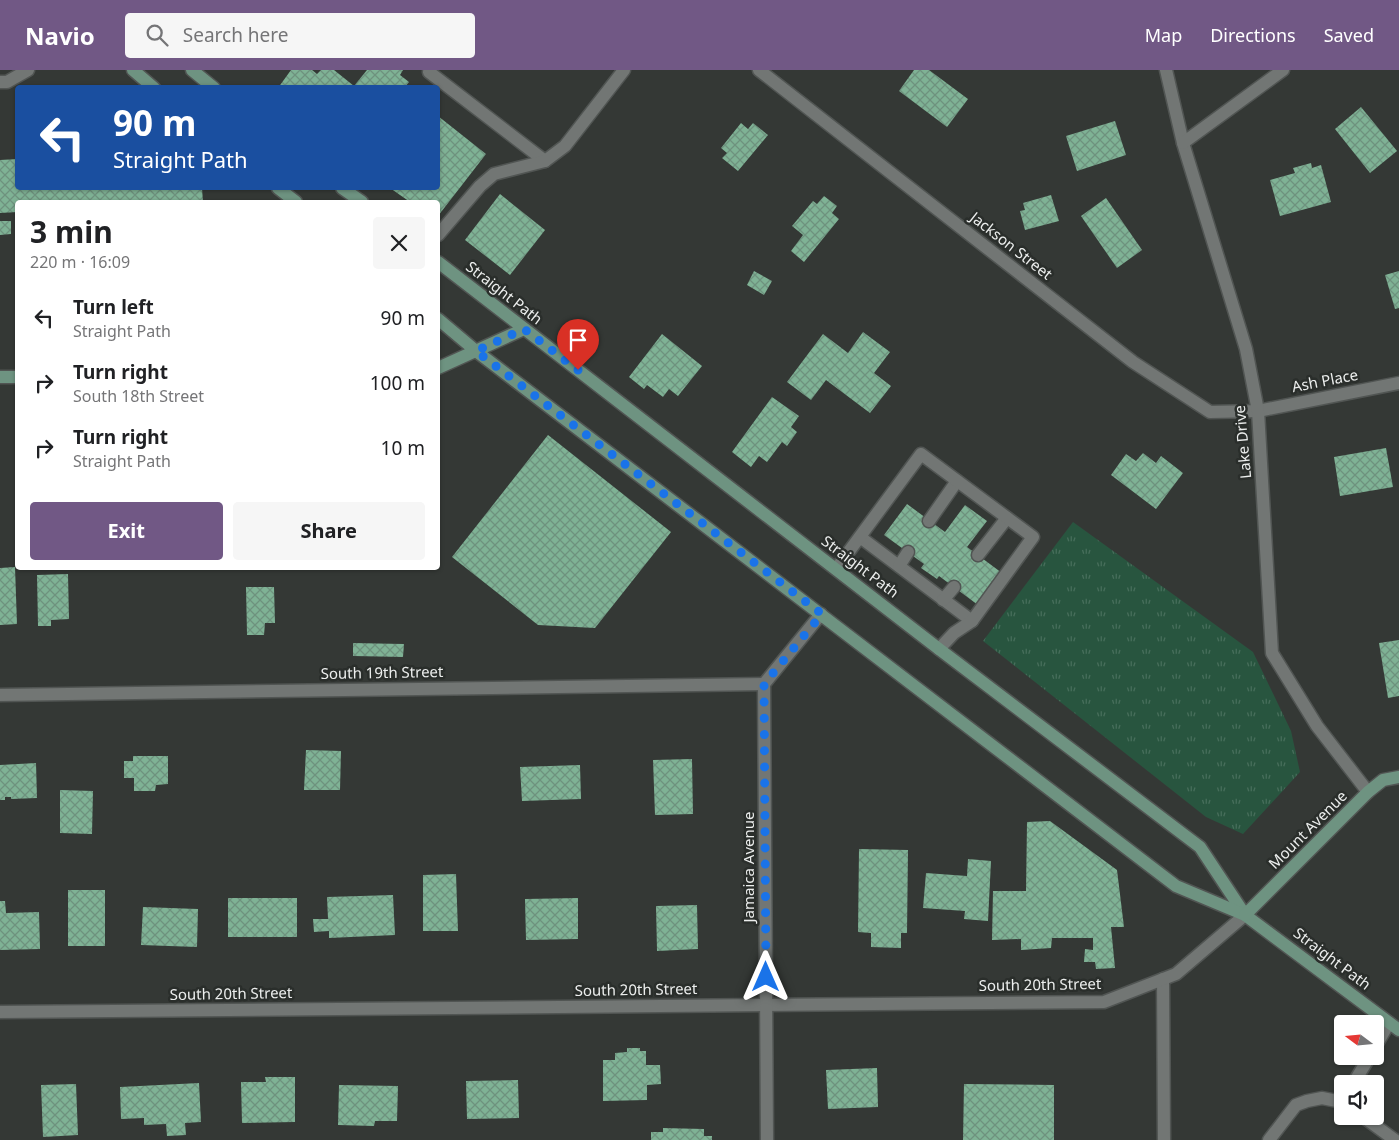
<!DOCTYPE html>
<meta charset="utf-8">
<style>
body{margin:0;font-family:"Noto Sans",sans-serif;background:#f6f6f6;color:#202124;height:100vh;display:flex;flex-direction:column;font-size:19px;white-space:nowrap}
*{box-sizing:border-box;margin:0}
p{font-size:16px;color:#757577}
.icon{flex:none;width:28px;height:28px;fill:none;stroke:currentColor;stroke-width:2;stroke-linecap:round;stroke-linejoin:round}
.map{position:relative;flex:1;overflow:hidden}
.details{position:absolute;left:15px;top:130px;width:425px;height:370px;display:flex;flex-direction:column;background:#fff;border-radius:5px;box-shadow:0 1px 4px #0004}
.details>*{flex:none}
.hud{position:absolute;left:15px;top:15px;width:425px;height:105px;border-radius:5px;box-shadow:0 1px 4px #0004;background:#1a4fa0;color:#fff;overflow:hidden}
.needle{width:32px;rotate:286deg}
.buttons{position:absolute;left:1334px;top:945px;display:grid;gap:10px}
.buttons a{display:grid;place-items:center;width:50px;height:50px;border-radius:5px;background:#fff;box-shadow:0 1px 4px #0004;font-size:25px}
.pin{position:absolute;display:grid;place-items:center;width:42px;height:42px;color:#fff;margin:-51px -21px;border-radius:50% 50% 50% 0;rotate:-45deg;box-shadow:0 0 5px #0007}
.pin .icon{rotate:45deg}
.me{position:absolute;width:55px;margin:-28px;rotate:0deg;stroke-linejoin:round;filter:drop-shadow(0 0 4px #0008)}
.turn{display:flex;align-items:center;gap:18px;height:105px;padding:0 15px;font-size:22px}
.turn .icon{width:65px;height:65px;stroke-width:2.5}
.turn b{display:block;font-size:35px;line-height:42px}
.round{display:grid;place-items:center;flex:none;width:52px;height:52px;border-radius:5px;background:#f6f6f6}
.headline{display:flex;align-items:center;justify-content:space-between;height:85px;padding:0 15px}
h1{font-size:30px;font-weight:700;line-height:38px}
.cta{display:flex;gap:10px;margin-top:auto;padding:10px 15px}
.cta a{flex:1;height:58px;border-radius:5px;background:#715885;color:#fff;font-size:20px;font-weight:700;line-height:58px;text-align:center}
.cta a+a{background:#f6f6f6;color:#202124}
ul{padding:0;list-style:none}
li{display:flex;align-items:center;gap:15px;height:65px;padding:0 15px}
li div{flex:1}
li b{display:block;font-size:19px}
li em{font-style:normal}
header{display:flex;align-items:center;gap:30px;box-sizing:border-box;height:70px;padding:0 25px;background:#715885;color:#fff}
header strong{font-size:24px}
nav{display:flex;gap:28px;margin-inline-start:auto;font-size:18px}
.search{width:350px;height:45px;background:#f6f6f6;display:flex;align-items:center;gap:12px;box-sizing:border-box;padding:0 18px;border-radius:5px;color:#757577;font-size:19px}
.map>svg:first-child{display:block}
</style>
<header>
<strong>Navio</strong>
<div class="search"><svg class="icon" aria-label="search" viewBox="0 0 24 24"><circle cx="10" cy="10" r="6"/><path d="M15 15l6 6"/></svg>Search here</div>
<nav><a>Map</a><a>Directions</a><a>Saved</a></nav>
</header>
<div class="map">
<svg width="1399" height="1070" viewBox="0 0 1399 1070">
<defs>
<pattern id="grass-tufts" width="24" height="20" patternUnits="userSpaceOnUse" patternTransform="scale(1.25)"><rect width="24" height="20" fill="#28553f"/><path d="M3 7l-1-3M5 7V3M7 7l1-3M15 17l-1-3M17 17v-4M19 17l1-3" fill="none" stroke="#476e5b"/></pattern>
<pattern id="building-cross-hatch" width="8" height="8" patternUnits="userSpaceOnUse" patternTransform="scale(1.25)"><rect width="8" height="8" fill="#7fb295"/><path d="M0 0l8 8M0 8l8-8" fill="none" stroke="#6e927e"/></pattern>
</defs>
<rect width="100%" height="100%" fill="#343835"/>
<path fill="url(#grass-tufts)" d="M1073,452L1253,582L1291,661L1300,702L1243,764L1206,747L983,571Z"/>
<g fill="url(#building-cross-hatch)">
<path d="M291,0H312L317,4L321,0H334L354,16L367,0H403L400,5L409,12L404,18H278Z"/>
<path d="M914,0H929L968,29L947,57L899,21Z"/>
<path d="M1361,37L1397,81L1370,103L1335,59Z"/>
<path d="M438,46L486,84L438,146V132H410L390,118H438Z"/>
<path d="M1115,51L1126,85L1077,101L1066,66Z"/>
<path d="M741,53L748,59L753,53L768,65L738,101L722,88L727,83L721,78Z"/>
<path d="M18,89V118H202L203,132H18V142L0,143V90Z"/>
<path d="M1311,93L1312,98L1321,95L1331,132L1280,146L1270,110L1295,103L1293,98Z"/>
<path d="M500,124L545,160L510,205L465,170Z"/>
<path d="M1051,125L1059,151L1025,160L1020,141L1025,140L1023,133Z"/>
<path d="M824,126L837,136L832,143L839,149L804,192L791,181L803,165L792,156L813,131L817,134Z"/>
<path d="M1106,128L1142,180L1117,198L1081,146Z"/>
<path d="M0,151H11V164L0,165Z"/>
<path d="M754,201L772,211L764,225L747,215Z"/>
<path d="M1399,201V238L1395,239L1385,205Z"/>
<path d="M863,262L890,282L874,303L891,316L870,343L826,310L811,330L787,312L823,264L848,283Z"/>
<path d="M662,264L702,296L678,326L669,319L663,327L647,315L644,319L629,307Z"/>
<path d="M772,327L799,346L791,357L797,362L787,376L782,372L767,392L759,386L751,397L732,382Z"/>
<path d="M548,365L671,462L595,558L538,555L452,487Z"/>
<path d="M1386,378L1393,417L1340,426L1334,387Z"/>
<path d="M1143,383L1156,393L1161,386L1183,403L1156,439L1111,405L1126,384L1136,391Z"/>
<path d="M907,434L945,462L965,435L987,451L967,477L1002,503L978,535L939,506L937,509L921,498L924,494L884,465Z"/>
<path d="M15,497L17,554L0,555V498Z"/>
<path d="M68,504L69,549L51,550V556H38L37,505Z"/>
<path d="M246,517H274L275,553H265L264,565H247Z"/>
<path d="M1399,570V626L1388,628L1379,573Z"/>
<path d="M353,573L404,574L403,587L353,586Z"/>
<path d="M306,680L341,681L340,720H304Z"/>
<path d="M133,686H168V714L156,715L155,721H134V708H124V691H133Z"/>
<path d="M692,689L693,744L655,745L653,690Z"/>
<path d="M36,693L37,728L11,729V727H5V730H0V695Z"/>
<path d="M580,695L581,729L522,731L520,697Z"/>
<path d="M60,720L93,721L92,764L60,763Z"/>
<path d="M1050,751L1117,800L1124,857H1111L1115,898L1096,899L1095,892H1084L1085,879L1093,880V868H1052L1051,878L1021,880V869L992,870L993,821H1026L1027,752Z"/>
<path d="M859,779L908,780L907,863H901V878L871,877V863L858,862Z"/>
<path d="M968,789L991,791L988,851L964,849L965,841L923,838L926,803L967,806Z"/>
<path d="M456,804L458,861H423V805Z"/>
<rect x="68" y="820" width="37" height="56"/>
<path d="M393,825L395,865L329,868V861L314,862L313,849H328L327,827Z"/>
<rect x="228" y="828" width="69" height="39"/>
<path d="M578,828V869L526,870L525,829Z"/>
<path d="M0,831H5L6,843L39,842L40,879L0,880Z"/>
<path d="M697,835L698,879L657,881L656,836Z"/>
<path d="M143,837L198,839L197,877L141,875Z"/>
<path d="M627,978H640V981H646V995H660L661,1014L647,1015V1030L603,1031V990H615V983L627,982Z"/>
<path d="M877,998L878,1037L828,1039L826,1000Z"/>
<path d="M265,1007H295V1052L242,1053L241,1012H266Z"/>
<path d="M518,1010L519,1048L467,1049L466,1011Z"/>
<path d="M199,1013L201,1052L185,1053L186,1065L167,1066L166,1054L144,1055V1048L121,1049L120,1017Z"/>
<path d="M76,1014L78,1065L43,1067L41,1015Z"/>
<path d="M964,1014L1054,1015V1070H963Z"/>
<path d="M339,1015L398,1016L397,1051H375L374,1056L338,1055Z"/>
<path d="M663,1058L704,1059V1066H712V1070H651V1062H663Z"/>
</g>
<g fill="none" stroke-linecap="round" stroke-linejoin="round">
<g stroke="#515553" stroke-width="15">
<g id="lane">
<path d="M429,2L545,91"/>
<path d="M0,12H7L28,0"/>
<path d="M438,165L480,116L494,104L545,91L565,76L624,0"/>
<path d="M929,451L957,411"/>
<path d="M860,467L972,551"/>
<path d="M978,485L1007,448"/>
<path d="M899,496L908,482"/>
<path d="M836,499L921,384L1033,467L972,551L954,563L939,579"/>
<path d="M943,530L954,517"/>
<path d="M1163,909L1164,1070"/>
<path d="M1375,977L1389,953"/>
<path d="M1353,1014L1370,986"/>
<path d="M1362,1046L1395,1070"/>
<path d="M1269,1070L1296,1035L1307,1031L1322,1028L1342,1032"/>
</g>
</g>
<g stroke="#515553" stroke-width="15">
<g id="street">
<path d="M759,0L1133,292L1210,342L1258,341L1399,313"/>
<path d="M1166,0L1183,73L1246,279L1258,341L1272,583L1317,656L1368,722"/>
<path d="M1183,73L1283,0"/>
<path d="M0,625L764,614"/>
<path d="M0,942L1104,932L1176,904L1245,845"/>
<path d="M767,1070L764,614L821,544"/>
</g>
</g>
<g stroke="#515553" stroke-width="15">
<g id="secondary">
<path d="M133,0L154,18"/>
<path d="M192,0L214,18"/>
<path d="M278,118L296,132"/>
<path d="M342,118L362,132"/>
<path d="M438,192L939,579L1200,777L1245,845"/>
<path d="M438,249L476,281L1176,816L1245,845L1399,960"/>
<path d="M438,298L524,259"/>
<path d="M0,307H18"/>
<path d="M1245,845L1368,722L1383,710L1399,707"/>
</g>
</g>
<use href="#lane" stroke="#727674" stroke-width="12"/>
<use href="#street" stroke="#727674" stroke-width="12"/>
<use href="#secondary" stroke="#6e9381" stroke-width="12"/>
</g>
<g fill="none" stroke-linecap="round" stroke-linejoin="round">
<path stroke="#1a73e8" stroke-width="9" stroke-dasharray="0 16.2" d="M578,300L524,259L476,281L822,544L764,614L766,907"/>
</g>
<g text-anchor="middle" stroke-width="5" stroke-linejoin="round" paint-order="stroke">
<g font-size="15" fill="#eceeed" stroke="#2a2e2b">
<text transform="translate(1011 176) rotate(38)" y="5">Jackson Street</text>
<text transform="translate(504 223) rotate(38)" y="5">Straight Path</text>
<text transform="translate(1325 311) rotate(-11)" y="5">Ash Place</text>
<text transform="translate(1243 372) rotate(-95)" y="5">Lake Drive</text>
<text transform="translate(860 497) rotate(37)" y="5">Straight Path</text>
<text transform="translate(382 603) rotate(-1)" y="5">South 19th Street</text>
<text transform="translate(1308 760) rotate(-45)" y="5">Mount Avenue</text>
<text transform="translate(749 797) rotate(-90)" y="5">Jamaica Avenue</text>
<text transform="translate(1332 889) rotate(37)" y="5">Straight Path</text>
<text transform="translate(1040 915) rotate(-1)" y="5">South 20th Street</text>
<text transform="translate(636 920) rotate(-1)" y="5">South 20th Street</text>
<text transform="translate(231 924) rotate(-1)" y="5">South 20th Street</text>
</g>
</g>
</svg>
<div class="buttons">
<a><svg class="needle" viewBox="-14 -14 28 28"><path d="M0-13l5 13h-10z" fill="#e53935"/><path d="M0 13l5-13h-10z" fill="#757577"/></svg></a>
<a><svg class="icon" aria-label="sound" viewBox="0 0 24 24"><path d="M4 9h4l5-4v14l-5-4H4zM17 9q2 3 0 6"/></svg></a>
</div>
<div class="pin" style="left:578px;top:300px;background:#d93025"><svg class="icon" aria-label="arrive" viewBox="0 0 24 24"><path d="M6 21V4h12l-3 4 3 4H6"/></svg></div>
<svg class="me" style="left:766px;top:907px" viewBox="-20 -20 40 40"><path d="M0-17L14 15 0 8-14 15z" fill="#1a73e8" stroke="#fff" stroke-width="4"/></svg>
<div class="hud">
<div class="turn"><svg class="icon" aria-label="left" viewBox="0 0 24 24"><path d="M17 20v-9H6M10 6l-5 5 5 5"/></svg><div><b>90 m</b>Straight Path</div></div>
</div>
<section class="details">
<div class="headline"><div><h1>3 min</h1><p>220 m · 16:09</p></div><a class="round"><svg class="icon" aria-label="close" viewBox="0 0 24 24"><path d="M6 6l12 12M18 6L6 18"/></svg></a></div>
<ul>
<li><svg class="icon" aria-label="left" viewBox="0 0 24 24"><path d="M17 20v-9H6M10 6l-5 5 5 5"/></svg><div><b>Turn left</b><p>Straight Path</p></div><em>90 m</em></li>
<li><svg class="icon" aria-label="right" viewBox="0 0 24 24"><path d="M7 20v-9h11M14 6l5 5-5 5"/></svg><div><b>Turn right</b><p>South 18th Street</p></div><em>100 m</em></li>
<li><svg class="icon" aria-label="right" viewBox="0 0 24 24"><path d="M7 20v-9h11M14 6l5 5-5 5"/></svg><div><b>Turn right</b><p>Straight Path</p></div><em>10 m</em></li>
</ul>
<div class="cta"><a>Exit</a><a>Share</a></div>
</section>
</div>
